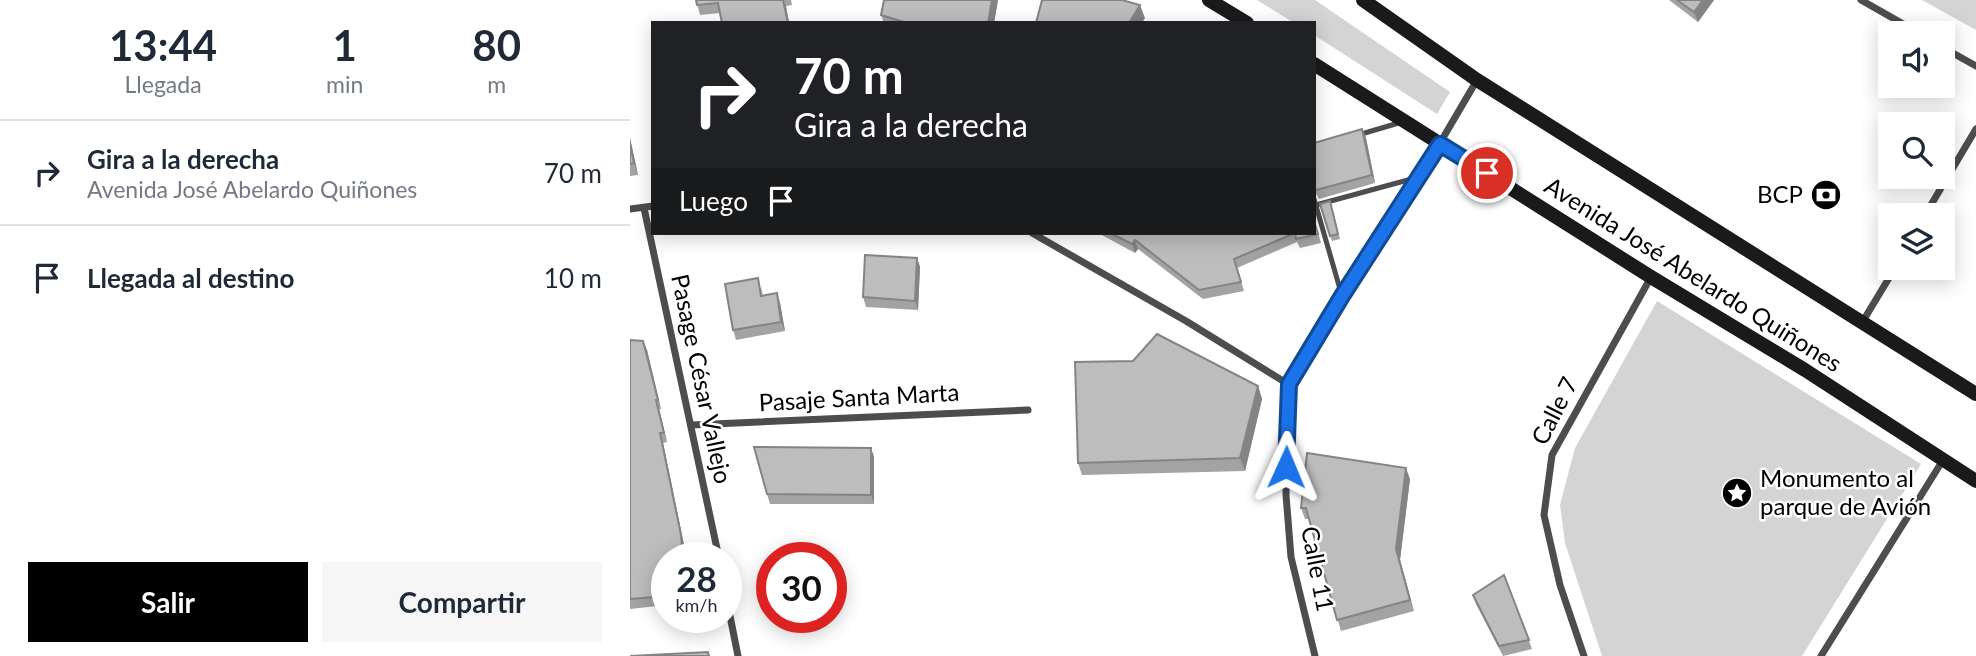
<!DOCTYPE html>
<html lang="es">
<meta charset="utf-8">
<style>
body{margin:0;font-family:Lato,sans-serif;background:#f6f6f7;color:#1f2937;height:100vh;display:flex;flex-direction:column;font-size:26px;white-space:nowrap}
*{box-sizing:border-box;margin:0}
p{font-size:23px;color:#747a83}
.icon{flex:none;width:38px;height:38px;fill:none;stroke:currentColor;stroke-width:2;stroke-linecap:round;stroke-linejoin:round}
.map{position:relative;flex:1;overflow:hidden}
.sheet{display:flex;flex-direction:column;background:#fff;width:630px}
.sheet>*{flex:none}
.hud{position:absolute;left:21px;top:21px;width:665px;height:214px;border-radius:0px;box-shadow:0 4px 18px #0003;background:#202124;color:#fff;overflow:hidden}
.controls{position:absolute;left:1248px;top:21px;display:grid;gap:14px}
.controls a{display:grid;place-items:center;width:77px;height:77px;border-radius:0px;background:#fff;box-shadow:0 4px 18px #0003;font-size:35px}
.speed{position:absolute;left:21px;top:542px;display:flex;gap:14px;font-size:35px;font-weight:700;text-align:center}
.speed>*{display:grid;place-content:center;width:91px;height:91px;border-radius:50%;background:#fff;box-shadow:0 4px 18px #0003;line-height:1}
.speed small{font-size:18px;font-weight:400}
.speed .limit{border:10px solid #d22;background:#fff;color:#111}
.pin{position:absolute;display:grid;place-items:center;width:60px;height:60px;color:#fff;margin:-30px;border:4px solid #fff;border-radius:50%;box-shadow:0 2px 7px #0007}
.me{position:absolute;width:77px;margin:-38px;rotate:1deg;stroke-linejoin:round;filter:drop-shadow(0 0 5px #0008)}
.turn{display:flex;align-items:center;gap:24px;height:147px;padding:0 28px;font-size:32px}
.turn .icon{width:91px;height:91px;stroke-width:2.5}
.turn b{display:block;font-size:49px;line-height:60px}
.then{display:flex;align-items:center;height:66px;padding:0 28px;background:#0003;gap:14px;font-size:26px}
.eta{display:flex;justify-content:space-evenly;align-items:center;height:119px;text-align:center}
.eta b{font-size:42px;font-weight:700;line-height:49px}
.action{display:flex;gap:14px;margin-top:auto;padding:14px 28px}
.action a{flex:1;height:80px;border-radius:0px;background:#000;color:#fff;font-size:28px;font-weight:700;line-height:80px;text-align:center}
.action a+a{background:#f6f6f7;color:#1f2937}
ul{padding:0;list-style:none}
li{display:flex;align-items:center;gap:21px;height:105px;padding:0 28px;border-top:2px solid #e0e1e3}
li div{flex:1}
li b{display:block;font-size:26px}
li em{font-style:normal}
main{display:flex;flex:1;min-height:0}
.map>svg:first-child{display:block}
</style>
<main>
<section class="sheet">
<div class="eta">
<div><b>13:44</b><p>Llegada</p></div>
<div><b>1</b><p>min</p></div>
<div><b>80</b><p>m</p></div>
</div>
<ul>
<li><svg class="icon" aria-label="right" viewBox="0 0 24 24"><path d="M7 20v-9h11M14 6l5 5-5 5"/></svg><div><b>Gira a la derecha</b><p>Avenida José Abelardo Quiñones</p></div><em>70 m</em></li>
<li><svg class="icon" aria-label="arrive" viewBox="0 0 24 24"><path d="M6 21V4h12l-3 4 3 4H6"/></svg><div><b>Llegada al destino</b></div><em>10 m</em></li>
</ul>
<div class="action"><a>Salir</a><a>Compartir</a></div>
</section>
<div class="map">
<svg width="1346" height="656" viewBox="0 0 1346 656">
<rect width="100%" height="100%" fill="#fff"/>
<g fill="#d4d4d4">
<path d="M627,0H685L820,92L807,114L684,35V23H664Z"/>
<path d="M1292,0H1346V30Z"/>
<path d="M1027,301L1291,464L1172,656H972L935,543L930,505L945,448Z"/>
</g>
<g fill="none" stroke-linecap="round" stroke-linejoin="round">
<g stroke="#4d4d4d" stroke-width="5">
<path d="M728,135L772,122"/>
<path d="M684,199L712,296"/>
<path d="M686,205L789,177"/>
</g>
<g stroke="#4d4d4d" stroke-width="7">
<path d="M1231,0L1289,33"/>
<path d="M1312,47L1346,66"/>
<path d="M14,208L89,558"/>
<path d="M0,209L23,206"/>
<path d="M1295,215L1346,129"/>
<path d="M402,233L556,321L658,384"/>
<path d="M1233,321L1265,268"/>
<path d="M61,425L398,410"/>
<path d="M96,596L108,656"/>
<path d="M685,656L661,557L656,495L658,384L712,296L810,143L847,80"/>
<path d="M954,656L930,585L914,515L922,455L1021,277"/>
<path d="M1191,656L1313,460"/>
</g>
<g stroke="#1a1a1a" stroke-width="14">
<path d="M579,0L617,23"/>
<path d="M733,0L847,80L1346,394"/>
<path d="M684,64L1021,277L1175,370L1346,481"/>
</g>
</g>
<g fill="#a3a3a3">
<path d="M66,0H161L162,5L156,6L159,23H92L90,13L70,15Z"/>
<path d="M254,0H368L364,23H254L251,15Z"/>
<path d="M1039,0H1084L1068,22Z"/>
<path d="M732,129L736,138L745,183L689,199L686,194H684V143Z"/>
<path d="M0,138L8,175L0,176Z"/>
<path d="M700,201L710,239L702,241L700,236Z"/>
<path d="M684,219L691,243L670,248L667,242L607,268L614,291L573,299L508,249L505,253L470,234V233H684Z"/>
<path d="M287,258L290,267L288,310L236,307L233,297Z"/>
<path d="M131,287L133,296L147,293L150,303L155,331L106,340L103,330Z"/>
<path d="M0,340L17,350L31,409H29L37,442L33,443L54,545L37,558V605L0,609Z"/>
<path d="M628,386L632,399L615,471L452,475L448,463Z"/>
<path d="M241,448L244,457V504H140L137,494Z"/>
<path d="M780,479L770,560L784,611L711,631L679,519H675L671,508Z"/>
<path d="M874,575L902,649L873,656L846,604L843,595Z"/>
</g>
<g fill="#848484">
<path d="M153,0L156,6L159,23H158Z"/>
<path d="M362,0H368L364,23H358Z"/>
<path d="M1073,0H1084L1068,22L1064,12Z"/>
<path d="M510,5L515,18L512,23H499Z"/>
<path d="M732,129L736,138L745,183L742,175Z"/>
<path d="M0,138L8,175L4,163L0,146Z"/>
<path d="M505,240L508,249L505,253L502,244Z"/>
<path d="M287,258L290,267L288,310L285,301Z"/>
<path d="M147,293L150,303L155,331L151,322Z"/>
<path d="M13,341L17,350L31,409L28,400Z"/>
<path d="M628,386L632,399L615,471L610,458Z"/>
<path d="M26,400L29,409L37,442L34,433Z"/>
<path d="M30,433L33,443L54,545L56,558H53Z"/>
<path d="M241,448L244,457V504L241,495Z"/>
<path d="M776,468L780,479L770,560L784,611L766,549Z"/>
</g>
<g fill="#bdbdbd" stroke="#848484" stroke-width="2">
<path d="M66,0H153L158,23H92L88,3L67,5Z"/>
<path d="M254,0H362L358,23H277L251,15Z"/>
<path d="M412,0H492L510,5L499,23H406Z"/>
<path d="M1047,0H1073L1064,12Z"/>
<path d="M732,129L742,175L686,190L684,187V143Z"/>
<path d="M0,146L4,163L0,164Z"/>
<path d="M700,201L708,234L700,236L690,204Z"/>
<path d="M684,221L688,234L666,239L665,233L604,259L611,282L569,290L505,240L502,244L480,233H684Z"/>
<path d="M235,255L287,258L285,301L233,297Z"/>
<path d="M128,278L131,296L147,293L151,322L103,330L95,284Z"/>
<path d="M527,334L628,386L610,458L448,463L445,362L503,361Z"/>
<path d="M0,340L13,341L28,400H26L34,433H30L51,535L53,558H37V596L0,599Z"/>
<path d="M124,447L241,448V495L137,494Z"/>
<path d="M677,453L776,468L766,549L780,600L707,620L676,508H671Z"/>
<path d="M874,575L899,640L869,646L843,595Z"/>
<path d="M78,652L79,656H0Z"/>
</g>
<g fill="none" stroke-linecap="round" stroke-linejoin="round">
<g stroke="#114b97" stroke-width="18">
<path id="route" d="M656,467L659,384L712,296L810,144L857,173"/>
</g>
<use href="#route" stroke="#1a73e8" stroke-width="12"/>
</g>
<defs>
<g id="bank-disc" transform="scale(1.575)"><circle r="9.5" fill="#000" stroke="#fff"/><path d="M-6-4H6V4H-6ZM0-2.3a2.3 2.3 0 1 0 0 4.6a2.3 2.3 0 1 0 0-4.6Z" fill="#fff"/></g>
<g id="sight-disc" transform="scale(1.575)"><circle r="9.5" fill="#000" stroke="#fff"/><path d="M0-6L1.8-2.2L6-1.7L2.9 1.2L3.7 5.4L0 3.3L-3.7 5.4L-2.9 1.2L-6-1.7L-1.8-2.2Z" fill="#fff"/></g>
</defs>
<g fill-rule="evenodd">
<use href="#bank-disc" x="1196" y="195"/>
<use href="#sight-disc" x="1107" y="493"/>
</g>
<g text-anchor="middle" stroke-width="5" stroke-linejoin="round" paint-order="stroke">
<g font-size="24" fill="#000" stroke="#fff" text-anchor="end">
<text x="1173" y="203">BCP</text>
<text x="1130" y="487" text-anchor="start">Monumento al<tspan x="1130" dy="28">parque de Avión</tspan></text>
</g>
<g font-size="24" fill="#000" stroke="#fff">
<text transform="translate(1063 275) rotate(32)" y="8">Avenida José Abelardo Quiñones</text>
<text transform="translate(71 379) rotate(78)" y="8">Pasage César Vallejo</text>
<text transform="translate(229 398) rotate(-3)" y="8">Pasaje Santa Marta</text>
<text transform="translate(925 411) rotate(-63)" y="8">Calle 7</text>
<text transform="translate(687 569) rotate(79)" y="8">Calle 11</text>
</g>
</g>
</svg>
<div class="controls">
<a><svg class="icon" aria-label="sound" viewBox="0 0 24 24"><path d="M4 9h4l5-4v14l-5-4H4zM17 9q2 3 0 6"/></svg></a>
<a><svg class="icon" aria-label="search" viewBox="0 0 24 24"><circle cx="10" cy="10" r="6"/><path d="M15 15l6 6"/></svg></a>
<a><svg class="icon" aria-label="layers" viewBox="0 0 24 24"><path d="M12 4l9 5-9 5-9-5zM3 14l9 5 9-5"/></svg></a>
</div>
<div class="speed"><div>28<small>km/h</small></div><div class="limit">30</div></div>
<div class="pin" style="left:857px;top:173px;background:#d93025"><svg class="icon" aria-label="arrive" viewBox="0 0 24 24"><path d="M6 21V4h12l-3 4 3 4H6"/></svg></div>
<svg class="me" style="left:656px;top:467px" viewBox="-20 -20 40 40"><path d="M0-17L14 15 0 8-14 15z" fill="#1a73e8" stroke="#fff" stroke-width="4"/></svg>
<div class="hud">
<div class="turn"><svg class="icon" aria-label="right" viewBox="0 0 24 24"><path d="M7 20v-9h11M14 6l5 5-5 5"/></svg><div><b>70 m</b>Gira a la derecha</div></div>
<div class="then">Luego<svg class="icon" aria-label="arrive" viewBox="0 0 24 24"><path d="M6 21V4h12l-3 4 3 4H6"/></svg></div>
</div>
</div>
</main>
